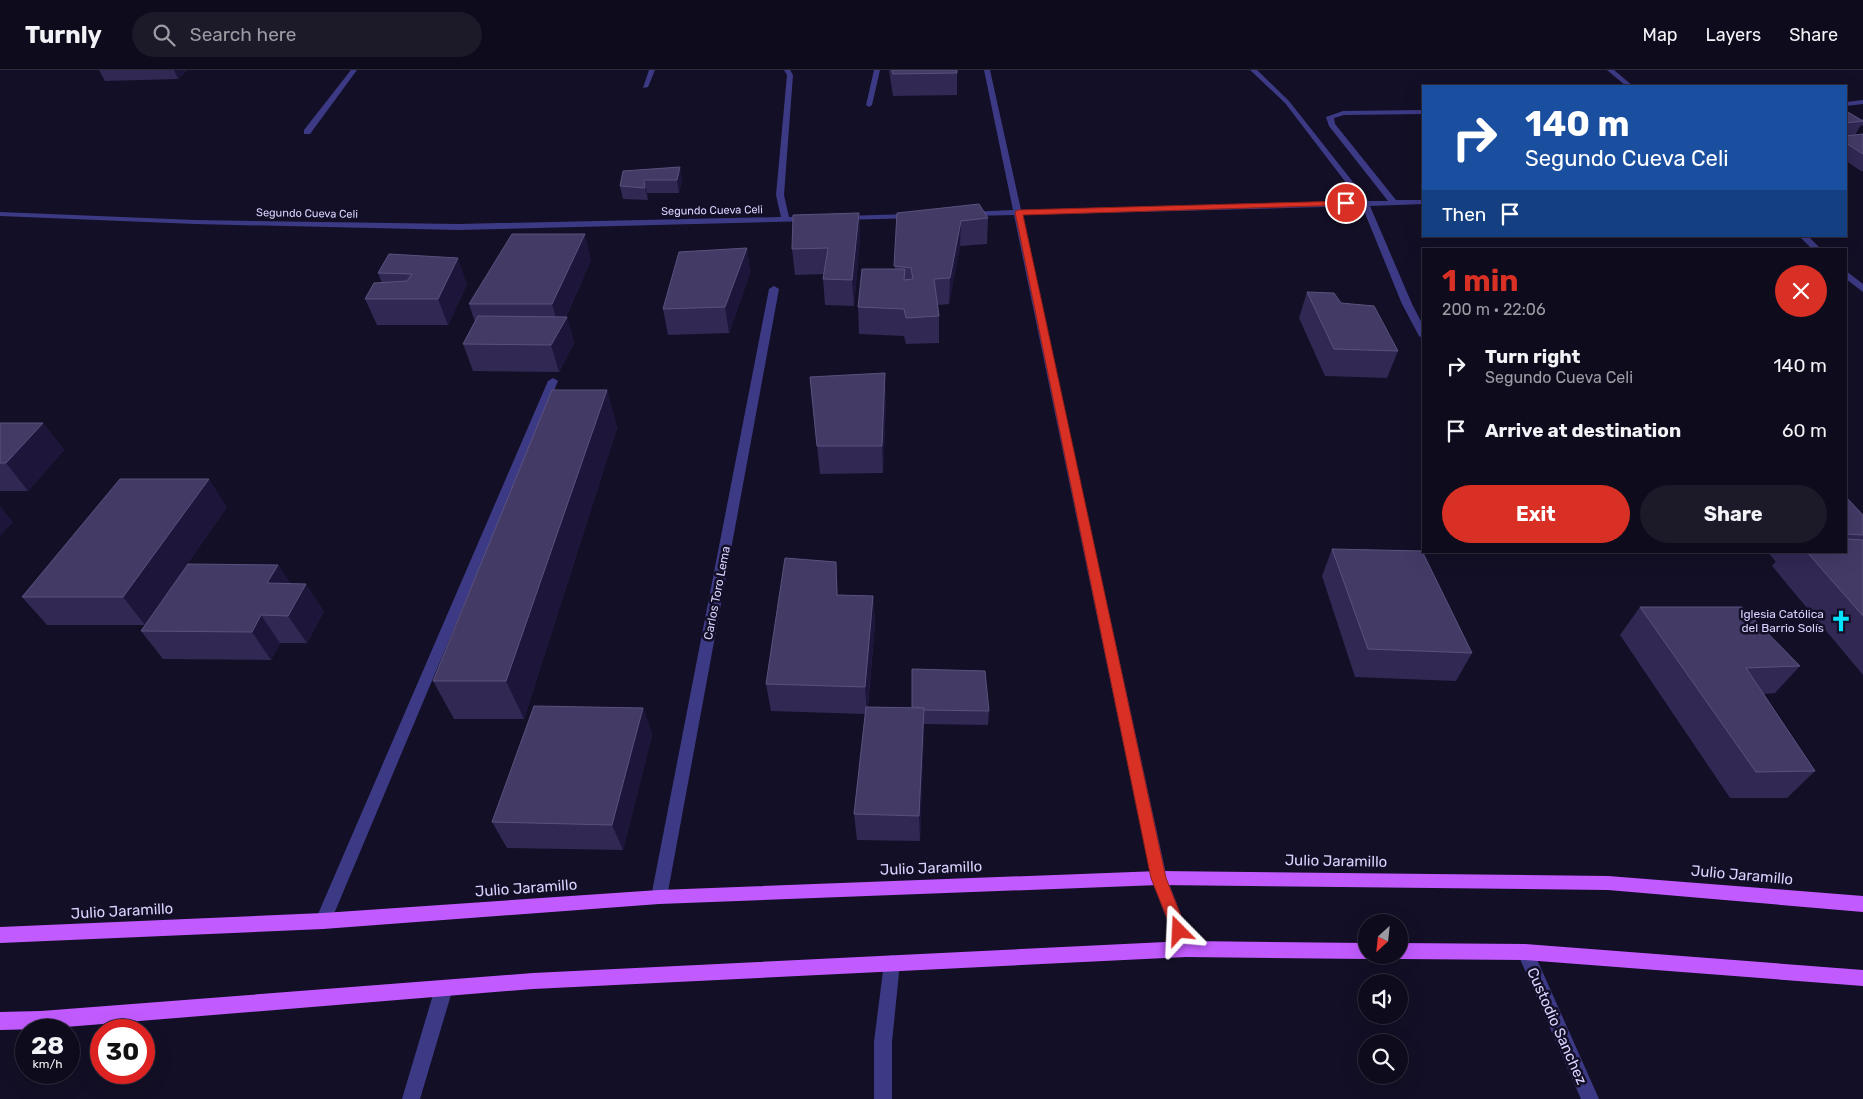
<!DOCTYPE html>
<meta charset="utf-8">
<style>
body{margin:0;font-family:Rubik,sans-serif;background:#1c1929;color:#f1f3f6;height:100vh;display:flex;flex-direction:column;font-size:19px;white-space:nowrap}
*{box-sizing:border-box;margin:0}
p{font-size:16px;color:#9b9ba3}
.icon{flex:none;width:28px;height:28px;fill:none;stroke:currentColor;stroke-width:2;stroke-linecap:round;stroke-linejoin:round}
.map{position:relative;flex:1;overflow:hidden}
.drawer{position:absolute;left:1422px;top:178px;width:425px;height:305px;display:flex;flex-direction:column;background:#0e0b1c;border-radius:0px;box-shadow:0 5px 20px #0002,0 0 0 1px #2e2b3b}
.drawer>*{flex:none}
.top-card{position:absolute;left:1422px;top:15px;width:425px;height:152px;border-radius:0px;box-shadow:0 5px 20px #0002,0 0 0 1px #2e2b3b;background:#1a4fa0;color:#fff;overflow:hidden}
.needle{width:32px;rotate:207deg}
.tools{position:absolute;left:1358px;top:844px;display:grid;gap:10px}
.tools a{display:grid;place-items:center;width:50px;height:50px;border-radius:50%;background:#0e0b1c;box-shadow:0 5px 20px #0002,0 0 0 1px #2e2b3b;font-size:25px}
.speed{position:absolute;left:15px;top:949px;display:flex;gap:10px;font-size:25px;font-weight:700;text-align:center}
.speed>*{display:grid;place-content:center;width:65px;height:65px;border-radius:50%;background:#0e0b1c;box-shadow:0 5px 20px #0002,0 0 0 1px #2e2b3b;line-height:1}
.speed small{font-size:12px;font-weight:400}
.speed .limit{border:8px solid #d22;background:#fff;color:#111}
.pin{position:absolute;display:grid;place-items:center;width:42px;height:42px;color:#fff;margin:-21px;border:2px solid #fff;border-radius:50%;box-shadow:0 1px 5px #0007}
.me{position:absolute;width:55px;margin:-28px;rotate:339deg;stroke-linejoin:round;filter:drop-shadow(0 0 4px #0008)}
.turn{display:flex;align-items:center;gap:18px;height:105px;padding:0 20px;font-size:22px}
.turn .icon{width:65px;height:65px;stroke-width:2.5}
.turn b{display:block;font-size:35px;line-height:42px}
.then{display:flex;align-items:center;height:48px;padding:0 20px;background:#0003;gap:10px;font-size:19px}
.round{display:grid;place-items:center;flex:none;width:52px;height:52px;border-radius:26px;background:#1c1929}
.summary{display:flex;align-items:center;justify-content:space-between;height:85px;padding:0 20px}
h1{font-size:30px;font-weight:700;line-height:38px;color:#d93025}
.cta{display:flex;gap:10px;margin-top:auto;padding:10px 20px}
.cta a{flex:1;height:58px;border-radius:30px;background:#d93025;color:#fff;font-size:20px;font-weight:700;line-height:58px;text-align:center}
.cta a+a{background:#1c1929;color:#f1f3f6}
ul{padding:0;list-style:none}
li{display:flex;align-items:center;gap:15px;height:65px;padding:0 20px}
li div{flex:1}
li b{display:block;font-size:19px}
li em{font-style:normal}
header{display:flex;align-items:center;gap:30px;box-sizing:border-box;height:70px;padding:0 25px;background:#0e0b1c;border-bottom:1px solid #2e2b3b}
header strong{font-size:24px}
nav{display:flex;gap:28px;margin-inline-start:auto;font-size:18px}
.search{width:350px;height:45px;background:#1c1929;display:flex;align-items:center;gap:12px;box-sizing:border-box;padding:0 18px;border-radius:28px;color:#9b9ba3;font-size:19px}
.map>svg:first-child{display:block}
</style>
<header>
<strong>Turnly</strong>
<div class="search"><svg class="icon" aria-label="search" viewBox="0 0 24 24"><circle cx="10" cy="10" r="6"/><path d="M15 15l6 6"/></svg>Search here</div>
<nav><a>Map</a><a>Layers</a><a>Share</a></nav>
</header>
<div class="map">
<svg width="1863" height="1029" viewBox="0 0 1863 1029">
<rect width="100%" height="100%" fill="#130f26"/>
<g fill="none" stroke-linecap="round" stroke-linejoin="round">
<g fill="#3d3a85" fill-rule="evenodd">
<path d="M351,0H357L310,64H304V60Z"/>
<path d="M649,0H655L648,17L643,18Z"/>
<path d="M784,0H790L793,5L784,125L789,147H812V151H809L458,160L195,154L0,146V142L195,150L458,154L781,147L776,125L787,5Z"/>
<path d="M874,0H880L872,35L869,37L866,35Z"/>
<path d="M984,0H990L1021,140L1360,131L1285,33L1250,0H1257L1289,31L1368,131H1388L1329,56L1326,47L1343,41L1424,40V44L1344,45L1334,48L1335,54L1396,130H1424V134L1370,136L1412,234L1424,257V269L1419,266L1402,234L1362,136L1022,145L1167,808L1194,879L1192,885L1186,887L1180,885L1151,808L1014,145L969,146L965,144L969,142L1013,140Z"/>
<path d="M1863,30V34L1846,36V32Z"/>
<path d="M914,144H917V148L841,150L837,148L841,146Z"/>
<path d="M774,216L779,219L667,827L665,832L659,834L653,832L651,827L769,219Z"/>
<path d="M553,308L558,311L331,851L329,856L323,859L317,856L315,851L548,311Z"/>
<path d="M1525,874L1531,876L1599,1029H1581L1517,882L1519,876Z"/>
<path d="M892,885L898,887L900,893L892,972V1029H874V972L884,893L886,887Z"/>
<path d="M444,910L450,912L453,918L420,1029H402L435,918L438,912Z"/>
</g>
<g fill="#3d3a85" fill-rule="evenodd">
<path d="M1607,0H1614L1633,16H1626Z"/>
<path d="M1799,166H1808L1821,179H1812Z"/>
<path d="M1846,201L1863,214V222L1846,209Z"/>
</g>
<g fill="#c25bff" fill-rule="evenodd">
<path d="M1159,801L1608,806L1863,826V842L1608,820L1159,815L659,834L323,859L0,873V857L323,843L659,820Z"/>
<path d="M1186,871L1366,873V885H1373L1366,889L1186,887L533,919L41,959L0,960V942L41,941L533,903Z"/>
<path d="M1399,873L1525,874L1863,900V916L1525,890L1399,889L1392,885H1399Z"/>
</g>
</g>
<g fill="#312854">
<path d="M99,0H187L178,9L105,11Z"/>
<path d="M888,0H957V25L893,26L889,0Z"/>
<path d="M1846,41L1862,50L1863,48V56L1861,55L1855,65L1863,64V101H1861L1846,91Z"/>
<path d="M623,101L682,110L679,123H647L648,130L623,129L620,116Z"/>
<path d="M859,143L860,168L854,236L825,235L823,209L824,204L795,205L792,179Z"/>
<path d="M897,143L988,148L987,174L960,176L949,234L938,235L939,246V273L906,274L904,266L859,264L858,237L895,199Z"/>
<path d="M747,178L750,203L729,263L668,265L663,239Z"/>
<path d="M389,184L467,214L448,255H377L365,229L382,213L378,203Z"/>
<path d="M591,190L566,247H567L574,273L559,302L473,301L463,274L475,252L469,234Z"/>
<path d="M1307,222L1341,233L1398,281L1387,308L1325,306L1299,248Z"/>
<path d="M810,307L886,330L883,403L820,404Z"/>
<path d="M607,320L617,358L524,649H454L433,611Z"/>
<path d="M0,353H43L64,380L28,421H0Z"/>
<path d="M1846,427L1863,445V605L1772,496L1776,491H1775L1767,481H1846Z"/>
<path d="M227,437L149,549L278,495L290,513L324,541L307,573H280L271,590L163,589L141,561L145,555H47L22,527Z"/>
<path d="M1332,479L1472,583L1456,611L1355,607L1322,506Z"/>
<path d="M838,525L873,526L875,553L868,637L989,641L988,655L924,654L920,771L857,770L854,744L865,644L771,641L766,614Z"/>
<path d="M1640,537L1800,596L1775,623L1764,624L1815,701L1787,728H1730L1620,565Z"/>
<path d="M643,638L652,665L623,780L507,778L492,752Z"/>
</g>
<g fill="#1d163a">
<path d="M174,0H187L178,9Z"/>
<path d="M680,97L682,110L679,123L677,110Z"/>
<path d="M644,110L647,123L648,130L645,118Z"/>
<path d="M859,143L860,168L854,236L852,210Z"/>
<path d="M961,151L960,176L949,234L950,208Z"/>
<path d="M585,164L591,190L560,260L567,247L574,273L559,302L551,275L559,260L552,234Z"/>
<path d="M747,178L750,203L729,263L725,237Z"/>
<path d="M458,188L467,214L448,255L438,229Z"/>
<path d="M885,303L886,330L883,403L882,376Z"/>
<path d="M607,320L617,358L524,649L506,611Z"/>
<path d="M43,353L64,380L28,421L6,393Z"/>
<path d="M209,409L227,437L145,555L123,527Z"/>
<path d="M0,436L13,452L0,466Z"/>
<path d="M836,492L838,520L839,552L837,525Z"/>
<path d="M278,495L296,522L267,513Z"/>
<path d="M306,514L324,541L307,573L288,546Z"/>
<path d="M873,526L875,553L867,644L865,617Z"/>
<path d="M261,545L280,573L271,590L252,562Z"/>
<path d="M643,638L652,665L623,780L612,755Z"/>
<path d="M924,638V665L920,771L919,746Z"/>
</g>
<g fill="#433a66" stroke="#5a527e">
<path d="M892,0H957V3L893,4Z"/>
<path d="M1846,41L1863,51L1846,53Z"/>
<path d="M1863,64V84L1846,73V66Z"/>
<path d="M680,97L677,110H644L645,118L620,116L623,101Z"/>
<path d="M979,134L988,148L961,151L950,208L934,209L939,246L906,248L904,239L858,237L862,199H905L904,210L913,209L911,198L894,196L897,143Z"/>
<path d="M859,143L852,210L823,209L828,178L792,179L793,145Z"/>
<path d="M512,164H585L552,234H469Z"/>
<path d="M747,178L725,237L663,239L679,182Z"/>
<path d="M389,184L458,188L438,229H365L374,213L407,211L412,204L378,203Z"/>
<path d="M1307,222L1334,223L1341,233L1374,236L1398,281L1334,279Z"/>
<path d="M478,246L567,247L551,275L463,274Z"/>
<path d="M885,303L882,376H817L810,307Z"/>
<path d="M552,320H607L506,611H433Z"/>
<path d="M0,353H43L6,393H0Z"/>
<path d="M120,409H209L123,527H22Z"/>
<path d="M1846,427L1863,445V465L1846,464Z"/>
<path d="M1846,469L1863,470V546L1806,481H1846Z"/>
<path d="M1332,479L1422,481L1472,583L1368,579Z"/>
<path d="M785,488L836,492L837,525L873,526L865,617L766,614Z"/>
<path d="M188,494L278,495L267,513L306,514L288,546L261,545L252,562L141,561Z"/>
<path d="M1640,537H1742L1800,596L1746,598L1815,701L1756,702Z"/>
<path d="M912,599L985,601L989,641L924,640V638L912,637Z"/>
<path d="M534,636L643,638L612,755L492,752Z"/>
<path d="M866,637L924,638L919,746L854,744Z"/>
</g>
<path fill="#d93025" stroke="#8d1f18" d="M1346,131L1350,133L1349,135L1023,145L1166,808L1187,861L1185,866L1179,869L1174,866L1151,808L1015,142L1018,140Z"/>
<defs>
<g id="church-bare" transform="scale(1.725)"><path d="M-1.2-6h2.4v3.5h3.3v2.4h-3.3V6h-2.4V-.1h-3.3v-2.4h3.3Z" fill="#00e5ff" stroke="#130f26" stroke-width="2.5" paint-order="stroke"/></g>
</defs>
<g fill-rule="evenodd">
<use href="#church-bare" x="1841" y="551"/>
</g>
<g text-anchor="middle" stroke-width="5" stroke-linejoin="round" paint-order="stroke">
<g font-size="11" fill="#d9d4ff" stroke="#130f26">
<text transform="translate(712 140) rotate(-1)" y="4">Segundo Cueva Celi</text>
<text transform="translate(307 143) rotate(1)" y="4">Segundo Cueva Celi</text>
</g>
<g font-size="12" fill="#d9d4ff" stroke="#130f26">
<text transform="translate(717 523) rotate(-79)" y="4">Carlos Toro Lema</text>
</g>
<g font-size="12" fill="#d9d4ff" stroke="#130f26" text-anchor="end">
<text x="1824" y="548">Iglesia Católica<tspan x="1824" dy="14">del Barrio Solís</tspan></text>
</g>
<g font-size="15" fill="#d9d4ff" stroke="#130f26">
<text transform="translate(1336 791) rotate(1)" y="5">Julio Jaramillo</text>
<text transform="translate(931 798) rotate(-2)" y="5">Julio Jaramillo</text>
<text transform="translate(1742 805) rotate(5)" y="5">Julio Jaramillo</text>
<text transform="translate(526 818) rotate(-4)" y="5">Julio Jaramillo</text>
<text transform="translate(122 841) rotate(-3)" y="5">Julio Jaramillo</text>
<text transform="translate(1557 956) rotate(66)" y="5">Custodio Sanchez</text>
</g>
</g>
</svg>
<div class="tools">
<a><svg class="needle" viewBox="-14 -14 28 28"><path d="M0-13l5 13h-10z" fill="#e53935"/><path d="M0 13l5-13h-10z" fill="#9b9ba3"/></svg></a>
<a><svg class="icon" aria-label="sound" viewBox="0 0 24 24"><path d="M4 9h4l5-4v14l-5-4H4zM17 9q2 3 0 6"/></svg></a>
<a><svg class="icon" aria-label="search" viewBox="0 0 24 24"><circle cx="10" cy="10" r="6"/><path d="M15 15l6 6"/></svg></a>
</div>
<div class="speed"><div>28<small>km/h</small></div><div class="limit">30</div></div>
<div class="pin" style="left:1346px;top:133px;background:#d93025"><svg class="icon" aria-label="arrive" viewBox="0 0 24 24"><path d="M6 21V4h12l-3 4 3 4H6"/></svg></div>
<svg class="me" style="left:1179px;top:861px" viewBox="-20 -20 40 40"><path d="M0-17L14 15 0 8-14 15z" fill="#d93025" stroke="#fff" stroke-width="4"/></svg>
<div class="top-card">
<div class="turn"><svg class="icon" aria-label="right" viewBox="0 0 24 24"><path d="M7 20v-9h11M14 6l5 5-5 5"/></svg><div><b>140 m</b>Segundo Cueva Celi</div></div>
<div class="then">Then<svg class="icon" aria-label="arrive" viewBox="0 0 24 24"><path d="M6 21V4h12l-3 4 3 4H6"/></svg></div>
</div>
<section class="drawer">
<div class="summary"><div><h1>1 min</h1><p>200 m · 22:06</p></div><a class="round" style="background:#d93025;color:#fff"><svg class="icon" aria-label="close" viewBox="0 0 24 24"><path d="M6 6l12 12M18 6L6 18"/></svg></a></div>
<ul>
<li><svg class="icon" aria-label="right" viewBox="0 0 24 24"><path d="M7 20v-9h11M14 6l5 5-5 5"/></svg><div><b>Turn right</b><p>Segundo Cueva Celi</p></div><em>140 m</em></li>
<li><svg class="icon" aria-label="arrive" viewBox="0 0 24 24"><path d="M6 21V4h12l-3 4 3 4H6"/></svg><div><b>Arrive at destination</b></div><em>60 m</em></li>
</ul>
<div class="cta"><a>Exit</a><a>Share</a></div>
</section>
</div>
